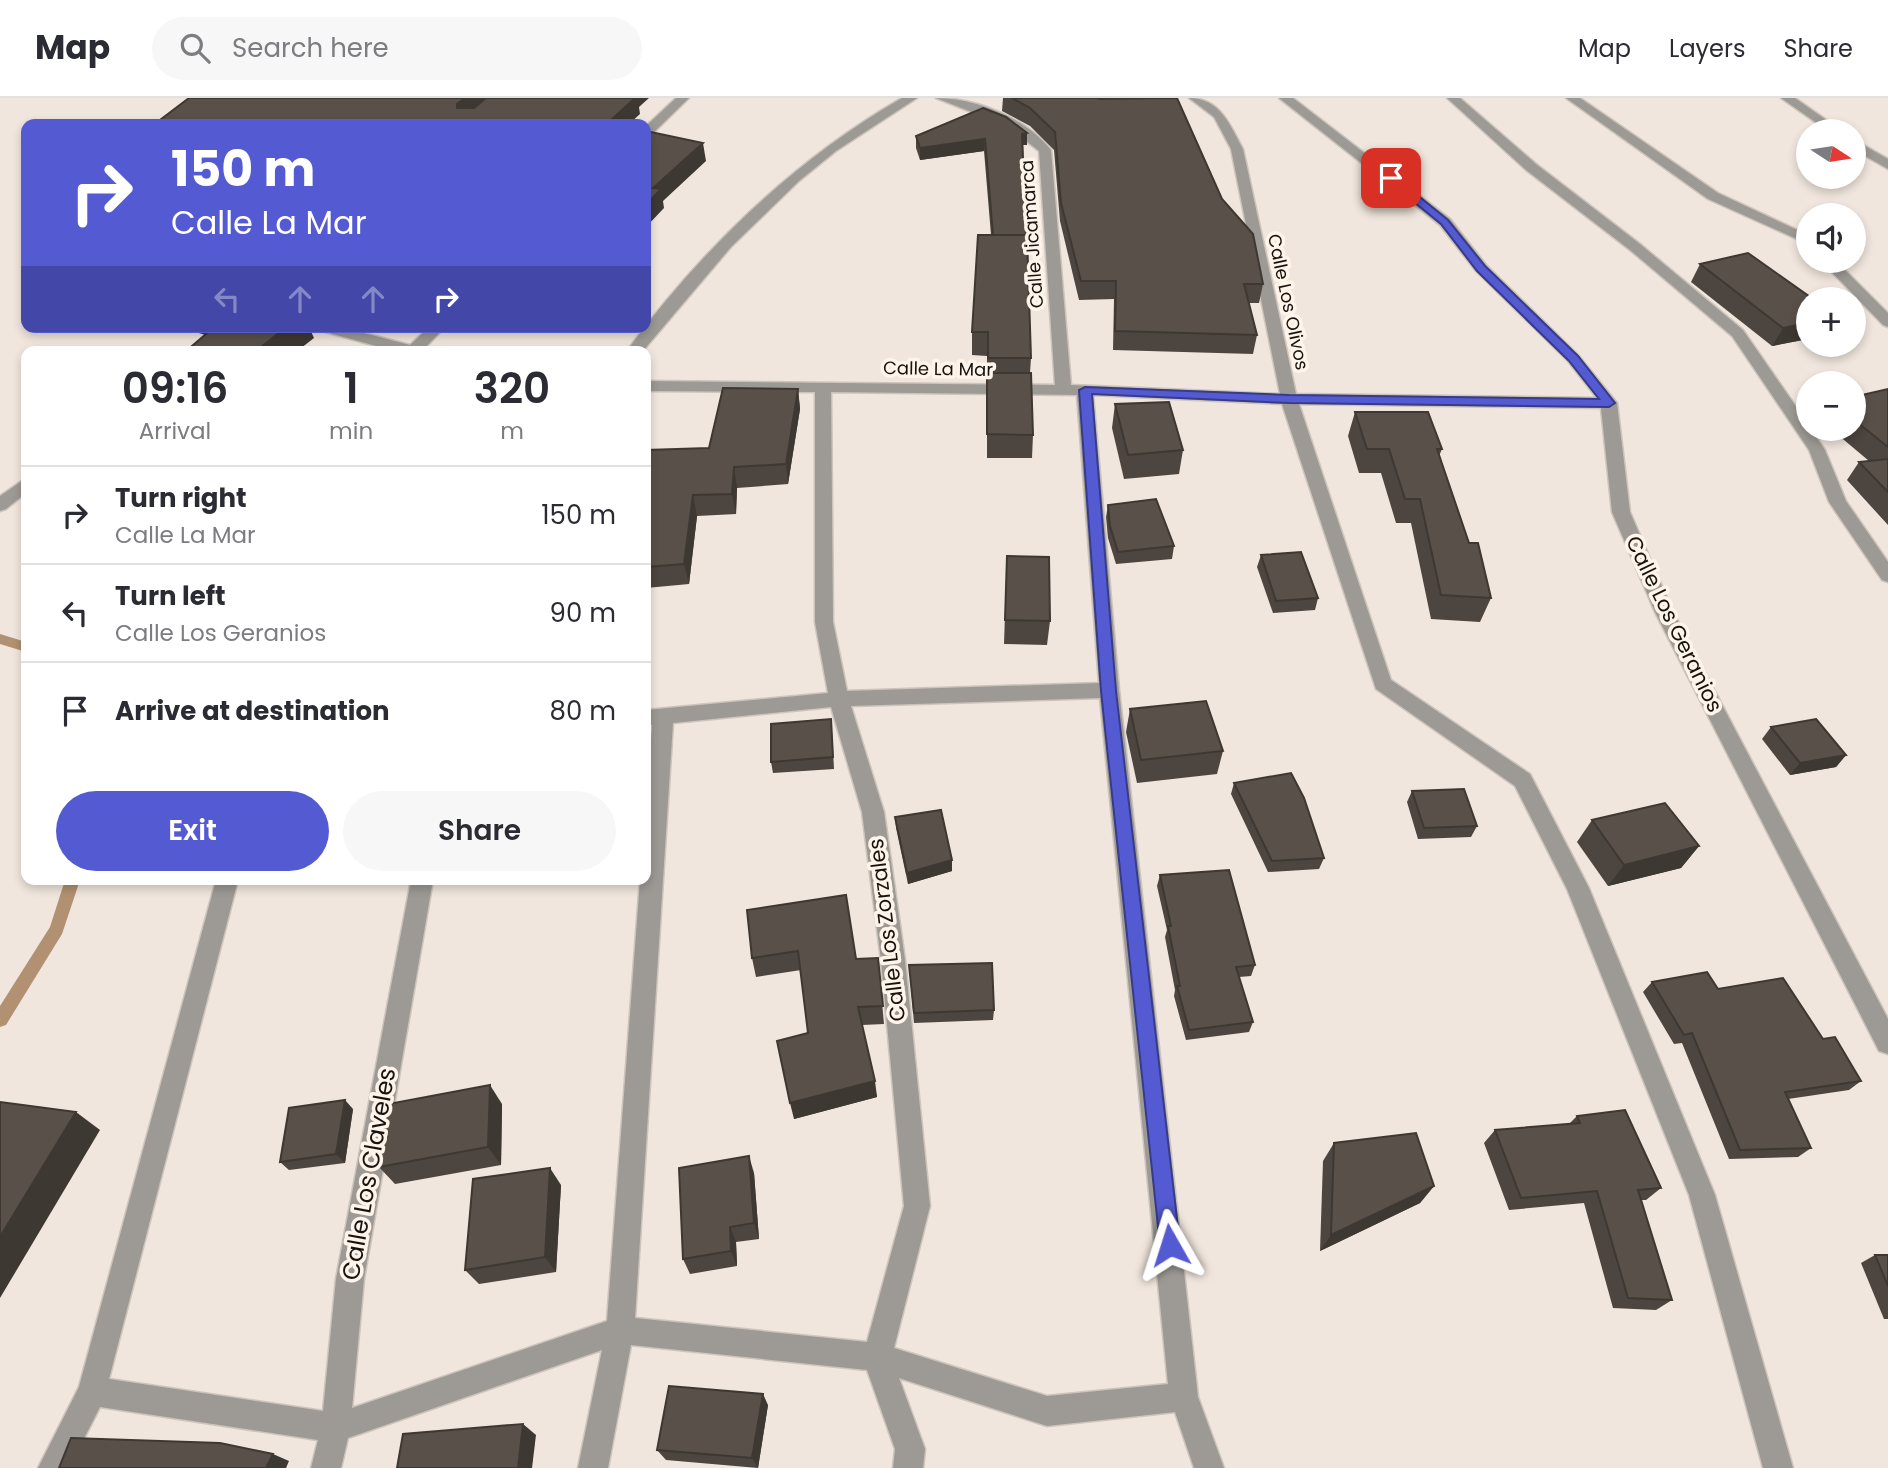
<!DOCTYPE html>
<meta charset="utf-8">
<style>
body{margin:0;font-family:Poppins,sans-serif;background:#f7f7f7;color:#2b2b33;height:100vh;display:flex;flex-direction:column;font-size:26px;white-space:nowrap}
*{box-sizing:border-box;margin:0}
p{font-size:23px;color:#7c7c81}
.icon{flex:none;width:38px;height:38px;fill:none;stroke:currentColor;stroke-width:2;stroke-linecap:round;stroke-linejoin:round}
.map{position:relative;flex:1;overflow:hidden}
.details{position:absolute;left:21px;top:248px;width:630px;height:539px;display:flex;flex-direction:column;background:#fff;border-radius:14px;box-shadow:0 4px 10px #0003}
.details>*{flex:none}
.top-card{position:absolute;left:21px;top:21px;width:630px;height:214px;border-radius:14px;box-shadow:0 4px 10px #0003;background:#545bd2;color:#fff;overflow:hidden}
.needle{width:46px;rotate:102deg}
.fabs{position:absolute;left:1796px;top:21px;display:grid;gap:14px}
.fabs a{display:grid;place-items:center;width:70px;height:70px;border-radius:50%;background:#fff;box-shadow:0 4px 10px #0003;font-size:35px}
.pin{position:absolute;display:grid;place-items:center;width:60px;height:60px;color:#fff;margin:-30px;border-radius:14px;box-shadow:0 4px 10px #0006}
.me{position:absolute;width:77px;margin:-38px;rotate:354deg;stroke-linejoin:round;filter:drop-shadow(0 0 5px #0008)}
.turn{display:flex;align-items:center;gap:24px;height:147px;padding:0 35px;font-size:32px}
.turn .icon{width:91px;height:91px;stroke-width:2.5}
.turn b{display:block;font-size:49px;line-height:60px}
.lanes{display:flex;align-items:center;height:66px;padding:0 35px;background:#0003;justify-content:center;gap:35px;direction:ltr}
.lanes .off{opacity:.35}
.eta{display:flex;justify-content:space-evenly;align-items:center;height:119px;text-align:center}
.eta b{font-size:42px;font-weight:600;line-height:49px}
.cta{display:flex;gap:14px;margin-top:auto;padding:14px 35px}
.cta a{flex:1;height:80px;border-radius:42px;background:#545bd2;color:#fff;font-size:28px;font-weight:600;line-height:80px;text-align:center}
.cta a+a{background:#f7f7f7;color:#2b2b33}
ul{padding:0;list-style:none}
li{display:flex;align-items:center;gap:21px;height:98px;padding:0 35px;border-top:2px solid #e1e1e2}
li div{flex:1}
li b{display:block;font-size:26px}
li em{font-style:normal}
header{display:flex;align-items:center;gap:42px;box-sizing:border-box;height:98px;padding:0 35px;background:#fff;border-bottom:2px solid #e1e1e2}
header strong{font-size:33px}
nav{display:flex;gap:38px;margin-inline-start:auto;font-size:24px}
.search{width:490px;height:63px;background:#f7f7f7;display:flex;align-items:center;gap:18px;box-sizing:border-box;padding:0 24px;border-radius:38px;color:#7c7c81;font-size:26px}
.map>svg:first-child{display:block}
</style>
<header>
<strong>Map</strong>
<div class="search"><svg class="icon" aria-label="search" viewBox="0 0 24 24"><circle cx="10" cy="10" r="6"/><path d="M15 15l6 6"/></svg>Search here</div>
<nav><a>Map</a><a>Layers</a><a>Share</a></nav>
</header>
<div class="map">
<svg width="1888" height="1370" viewBox="0 0 1888 1370">
<rect width="100%" height="100%" fill="#f0e6dd"/>
<g fill="none" stroke-linecap="round" stroke-linejoin="round">
<g fill="#b19171" fill-rule="evenodd">
<path d="M0,536L26,544V554L0,546Z"/>
<path d="M65,782H80L62,836L6,927L0,929V908L50,829Z"/>
</g>
<g stroke="#cdc4bc" stroke-width="3">
<g id="minor">
<path d="M676,0H689L650,38L646,39V28Z"/>
<path d="M902,0H917L836,53L799,83L731,149L642,254H626C700,153 794,62 902,0Z"/>
<path d="M936,0C976,0 1026,20 1051,52L1071,287L1280,296L1231,51L1214,19L1189,0C1220,0 1230,27 1243,51L1296,296L1597,300L1568,263L1476,173L1440,127L1279,0H1293L1450,121L1486,167L1578,257L1617,305L1630,414L1673,514L1888,921V956L1879,953L1655,514L1612,414L1601,310L1299,306L1391,582L1530,676L1589,790L1715,1097L1793,1370H1763L1689,1097L1567,791L1515,688L1376,591L1282,306L1093,297L1119,592L1198,1299L1224,1370H1194L1175,1314L1047,1328L899,1280L925,1351L923,1370H893L895,1351L867,1272L631,1247L608,1370H578L602,1252L348,1340L341,1370H311L318,1342L100,1309L69,1370H38L79,1289L216,782H238L109,1281L323,1313L336,1181L411,782H433L364,1181L352,1310L607,1223L640,782H646V713L652,627L646,628V612L828,595L815,524V294L646,293V283L1055,287L1039,53L1007,28ZM831,294L1077,297L1099,585L847,593L833,524ZM1100,600L1168,1286L1047,1298L894,1250L930,1108L905,862L884,714L851,608ZM831,609L862,714L881,862L904,1108L867,1244L635,1220L673,625Z"/>
<path d="M1447,0H1460L1536,66L1640,146L1743,232L1808,326V331H1811L1825,352L1846,403L1888,464V484L1882,482L1829,404L1809,352L1732,238L1630,152L1526,72Z"/>
<path d="M1566,0H1580L1718,95L1808,137V146L1708,101Z"/>
<path d="M1781,0H1795L1842,33H1828Z"/>
<path d="M1853,41L1888,61V71L1853,51Z"/>
<path d="M1821,163H1836L1888,215V229L1883,227Z"/>
<path d="M316,229H341L410,247L429,229H445L423,252L425,254H398L318,232Z"/>
<path d="M26,380V395L6,411L0,413V398Z"/>
</g>
</g>
<use href="#minor" fill="#9d9995" fill-rule="evenodd"/>
</g>
<g fill="#4d453f">
<path d="M1003,0H1097L1222,101L1263,186L1259,205H1249L1257,237L1253,256L1113,252L1114,201L1079,202L1060,123L1054,52L1030,28L1002,13Z"/>
<path d="M916,38L1027,47H1023L1031,260L1030,275L1033,337L1032,360H987V258L972,257V234L991,137L984,53L920,62L916,50Z"/>
<path d="M1700,166L1808,201V241L1772,248L1691,184Z"/>
<path d="M798,291L800,311L788,386L737,390L736,416L697,418L689,486L646,490V352L709,350Z"/>
<path d="M1888,291V427L1847,382L1859,364L1869,363L1831,331H1853V299Z"/>
<path d="M1115,306L1183,352L1179,376L1124,381L1112,330Z"/>
<path d="M1355,314L1442,351L1439,358L1469,445L1491,500L1480,524L1431,521L1411,425H1396L1381,375H1359L1348,338Z"/>
<path d="M1108,407L1174,448L1172,461L1116,466L1108,440L1106,419Z"/>
<path d="M1261,457L1318,500L1315,512L1273,515L1257,469Z"/>
<path d="M1007,458L1050,523L1047,547L1004,546Z"/>
<path d="M1130,611L1223,653L1217,676L1137,685L1126,634Z"/>
<path d="M1771,629L1846,657L1836,669L1790,677L1762,641Z"/>
<path d="M832,633L834,671L773,675L771,664Z"/>
<path d="M1234,685L1324,760L1319,771L1268,774L1231,696Z"/>
<path d="M1412,693L1477,728L1471,739L1418,741L1407,704Z"/>
<path d="M895,719L952,773L908,786L896,730Z"/>
<path d="M1592,722L1699,748L1681,770L1608,788L1577,744Z"/>
<path d="M1160,777L1255,867L1251,878L1239,879L1253,924L1249,934L1186,942L1174,898L1175,892L1165,839L1167,832L1157,788Z"/>
<path d="M747,812L856,861L878,860L884,926L862,927L877,999L794,1021L808,935L801,872L756,879L752,860Z"/>
<path d="M909,867L994,912L993,922L914,925Z"/>
<path d="M1652,884L1718,891L1823,941L1861,983L1849,992L1788,1001L1811,1050L1798,1059L1729,1061L1682,945L1674,946L1643,894Z"/>
<path d="M502,1006L501,1067L395,1086L379,1069Z"/>
<path d="M353,1011L345,1065L289,1072L280,1064Z"/>
<path d="M1577,1018L1661,1090L1646,1102H1641L1672,1202L1656,1212L1613,1210L1584,1105L1509,1112L1484,1045L1495,1032L1569,1026Z"/>
<path d="M1334,1045L1434,1088L1420,1105L1320,1153L1323,1063Z"/>
<path d="M754,1075L759,1141L736,1144L737,1168L690,1176L683,1161Z"/>
<path d="M561,1087L556,1174L479,1186L465,1172Z"/>
<path d="M1875,1157H1888V1221H1884L1861,1165Z"/>
<path d="M768,1307L758,1370L666,1362L657,1352Z"/>
</g>
<g fill="#3e3833">
<path d="M465,0H491L462,24L457,10V6Z"/>
<path d="M631,0H649L639,9L640,16L629,26H608V25Z"/>
<path d="M1027,35V47H1022V36Z"/>
<path d="M985,41L984,53L920,62V50Z"/>
<path d="M703,45L706,63L663,103L664,110L646,129V107L653,90Z"/>
<path d="M1808,225V241L1772,248L1783,230Z"/>
<path d="M286,229H309L314,240L296,254H255Z"/>
<path d="M798,291L800,311L788,386L786,366Z"/>
<path d="M734,369L737,390L736,416L732,396Z"/>
<path d="M693,397L697,418L689,486L684,466Z"/>
<path d="M1846,657L1836,669L1790,677L1800,665Z"/>
<path d="M1699,748L1681,770L1608,788L1624,767Z"/>
<path d="M952,762V773L908,786L907,775Z"/>
<path d="M875,983L877,999L794,1021L790,1005Z"/>
<path d="M490,987L502,1006L501,1067L488,1049Z"/>
<path d="M345,1002L353,1011L345,1065L336,1056Z"/>
<path d="M76,1014L100,1032L0,1200V1139Z"/>
<path d="M749,1058L754,1075L759,1141L754,1125Z"/>
<path d="M550,1070L561,1087L556,1174L545,1159Z"/>
<path d="M1434,1088L1420,1105L1320,1153L1331,1137Z"/>
<path d="M730,1129L736,1144L737,1168L731,1153Z"/>
<path d="M763,1296L768,1307L758,1370L752,1360Z"/>
<path d="M523,1326L536,1337L532,1370H518Z"/>
<path d="M273,1356L289,1363L286,1370H266Z"/>
</g>
<g fill="#595049" stroke="#3e3833" stroke-width="2">
<path d="M189,0H465L457,6V10H474L486,0H635L608,25L613,26H165L156,25Z"/>
<path d="M1012,0H1097L1099,1L1177,0L1222,101L1253,136L1263,186H1244L1257,237L1115,233L1116,183H1081L1061,105L1055,34L1030,10Z"/>
<path d="M983,10L1006,19L1027,35L1022,36L1026,137H993L985,41L920,50L916,38Z"/>
<path d="M646,33L703,45L653,90L661,91L646,107Z"/>
<path d="M978,137H1027L1031,260H988V234H972Z"/>
<path d="M1748,155L1813,201H1808V225L1783,230L1700,166Z"/>
<path d="M205,229H286L255,254H185L206,236L199,234Z"/>
<path d="M987,275H1031L1033,337L987,336Z"/>
<path d="M723,290L798,291L786,366L734,369L732,396L693,397L684,466L646,469V352L709,350Z"/>
<path d="M1888,291V349L1853,321V299Z"/>
<path d="M1169,304L1183,352L1128,357L1115,306Z"/>
<path d="M1355,314H1428L1442,351H1437L1469,445H1478L1491,500L1441,497L1420,401H1405L1389,351H1367Z"/>
<path d="M1888,361V394L1859,364Z"/>
<path d="M1156,401L1174,448L1118,454L1110,428L1108,407Z"/>
<path d="M1301,454L1318,500L1276,503L1261,457Z"/>
<path d="M1007,458L1049,459L1050,523L1005,522Z"/>
<path d="M1206,603L1223,653L1141,662L1130,611Z"/>
<path d="M831,621L833,659L771,664V626Z"/>
<path d="M1816,621L1846,657L1800,665L1771,629Z"/>
<path d="M1291,675L1304,700L1324,760L1272,763L1234,685Z"/>
<path d="M1464,691L1477,728L1424,730L1412,693Z"/>
<path d="M1665,705L1699,748L1624,767L1592,722Z"/>
<path d="M941,712L952,762L907,775L895,719Z"/>
<path d="M1229,772L1255,867L1236,869L1253,924L1189,932L1177,888H1180L1168,828H1171L1160,777Z"/>
<path d="M846,797L856,861L878,860L883,908L858,909L875,983L790,1005L777,943L808,935L798,853L752,860L747,812Z"/>
<path d="M992,865L994,912L914,915L909,867Z"/>
<path d="M1707,874L1718,891L1783,880L1823,941L1835,939L1861,983L1785,994L1811,1050L1740,1052L1692,935L1684,937L1652,884Z"/>
<path d="M490,987L488,1049L379,1069L383,1007Z"/>
<path d="M345,1002L336,1056L280,1064L289,1010Z"/>
<path d="M0,1004L76,1014L0,1139Z"/>
<path d="M1625,1012L1661,1090L1638,1092L1672,1202L1628,1200L1597,1093L1521,1100L1495,1032L1580,1025L1577,1018Z"/>
<path d="M1416,1035L1434,1088L1331,1137L1334,1045Z"/>
<path d="M749,1058L754,1125L730,1129L731,1153L683,1161L679,1070Z"/>
<path d="M550,1070L545,1159L465,1172L473,1081Z"/>
<path d="M1875,1157H1888V1188Z"/>
<path d="M669,1288L763,1296L752,1360L657,1352Z"/>
<path d="M523,1326L518,1370H397L403,1336Z"/>
<path d="M71,1340L220,1345L273,1356L266,1370H59Z"/>
</g>
<path fill="#545bd2" stroke="#373b88" stroke-width="2" d="M1387,78H1394L1448,122L1485,168L1578,258L1615,305L1609,309L1289,305L1092,296L1116,593L1180,1147L1177,1155L1170,1158L1163,1155L1160,1147L1101,593L1079,292L1085,289L1289,297L1599,301L1569,263L1477,173L1441,126L1387,82Z"/>
<g text-anchor="middle" stroke-width="7" stroke-linejoin="round" paint-order="stroke">
<g font-size="18" fill="#171310" stroke="#fef4ea">
<text transform="translate(1032 136) rotate(-94)" y="6">Calle Jicamarca</text>
<text transform="translate(1288 204) rotate(78)" y="6">Calle Los Olivos</text>
<text transform="translate(938 271) rotate(1)" y="6">Calle La Mar</text>
</g>
<g font-size="21" fill="#171310" stroke="#fef4ea">
<text transform="translate(1674 526) rotate(64)" y="7">Calle Los Geranios</text>
<text transform="translate(887 832) rotate(-97)" y="7">Calle Los Zorzales</text>
</g>
<g font-size="24" fill="#171310" stroke="#fef4ea">
<text transform="translate(369 1076) rotate(-80)" y="8">Calle Los Claveles</text>
</g>
</g>
</svg>
<div class="fabs">
<a><svg class="needle" viewBox="-14 -14 28 28"><path d="M0-13l5 13h-10z" fill="#e53935"/><path d="M0 13l5-13h-10z" fill="#7c7c81"/></svg></a>
<a><svg class="icon" aria-label="sound" viewBox="0 0 24 24"><path d="M4 9h4l5-4v14l-5-4H4zM17 9q2 3 0 6"/></svg></a>
<a>+</a>
<a>−</a>
</div>
<div class="pin" style="left:1391px;top:80px;background:#d93025"><svg class="icon" aria-label="arrive" viewBox="0 0 24 24"><path d="M6 21V4h12l-3 4 3 4H6"/></svg></div>
<svg class="me" style="left:1170px;top:1147px" viewBox="-20 -20 40 40"><path d="M0-17L14 15 0 8-14 15z" fill="#545bd2" stroke="#fff" stroke-width="4"/></svg>
<div class="top-card">
<div class="turn"><svg class="icon" aria-label="right" viewBox="0 0 24 24"><path d="M7 20v-9h11M14 6l5 5-5 5"/></svg><div><b>150 m</b>Calle La Mar</div></div>
<div class="lanes"><svg class="icon off" aria-label="left" viewBox="0 0 24 24"><path d="M17 20v-9H6M10 6l-5 5 5 5"/></svg><svg class="icon off" aria-label="ahead" viewBox="0 0 24 24"><path d="M12 20V5M6 11l6-6 6 6"/></svg><svg class="icon off" aria-label="ahead" viewBox="0 0 24 24"><path d="M12 20V5M6 11l6-6 6 6"/></svg><svg class="icon" aria-label="right" viewBox="0 0 24 24"><path d="M7 20v-9h11M14 6l5 5-5 5"/></svg></div>
</div>
<section class="details">
<div class="eta">
<div><b>09:16</b><p>Arrival</p></div>
<div><b>1</b><p>min</p></div>
<div><b>320</b><p>m</p></div>
</div>
<ul>
<li><svg class="icon" aria-label="right" viewBox="0 0 24 24"><path d="M7 20v-9h11M14 6l5 5-5 5"/></svg><div><b>Turn right</b><p>Calle La Mar</p></div><em>150 m</em></li>
<li><svg class="icon" aria-label="left" viewBox="0 0 24 24"><path d="M17 20v-9H6M10 6l-5 5 5 5"/></svg><div><b>Turn left</b><p>Calle Los Geranios</p></div><em>90 m</em></li>
<li><svg class="icon" aria-label="arrive" viewBox="0 0 24 24"><path d="M6 21V4h12l-3 4 3 4H6"/></svg><div><b>Arrive at destination</b></div><em>80 m</em></li>
</ul>
<div class="cta"><a>Exit</a><a>Share</a></div>
</section>
</div>
